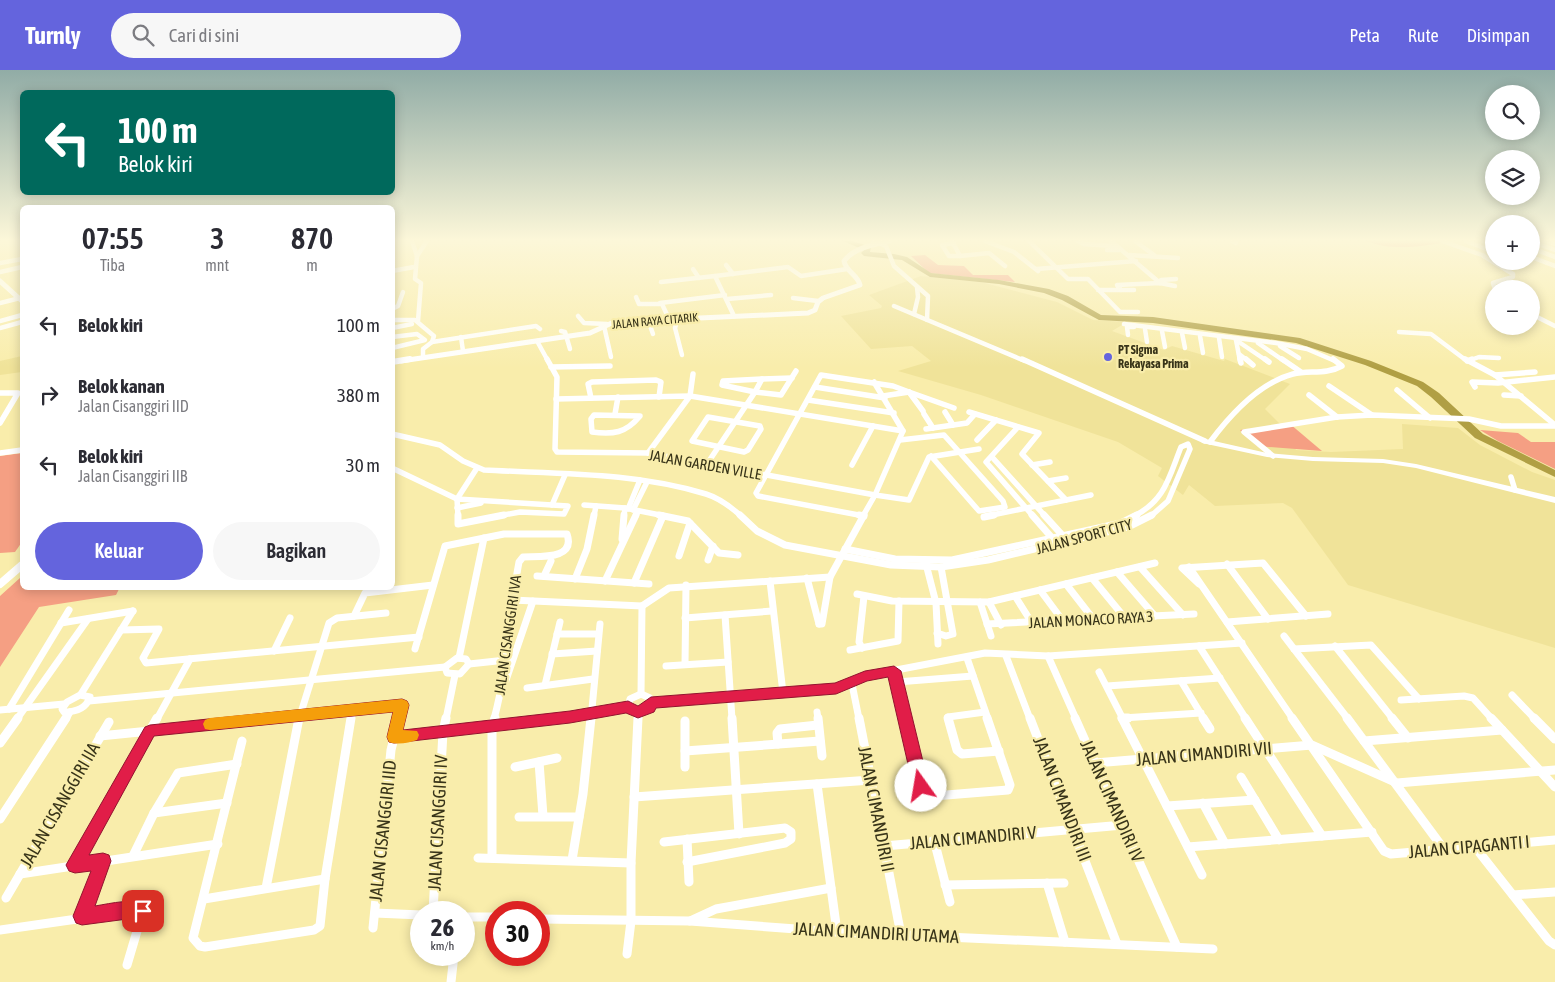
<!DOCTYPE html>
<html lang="id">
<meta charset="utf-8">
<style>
body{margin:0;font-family:"Asap Condensed",sans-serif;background:#f7f7f7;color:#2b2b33;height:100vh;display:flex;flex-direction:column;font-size:19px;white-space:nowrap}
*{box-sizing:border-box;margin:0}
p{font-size:16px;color:#7c7c81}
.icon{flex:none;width:28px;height:28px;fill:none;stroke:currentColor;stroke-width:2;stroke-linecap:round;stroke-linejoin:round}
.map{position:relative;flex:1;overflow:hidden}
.details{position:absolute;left:20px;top:135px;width:375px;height:385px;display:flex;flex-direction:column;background:#fff;border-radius:8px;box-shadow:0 2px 12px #0003}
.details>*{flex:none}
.guide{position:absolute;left:20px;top:20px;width:375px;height:105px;border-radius:8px;box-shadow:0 2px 12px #0003;background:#00695c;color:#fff;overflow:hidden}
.fabs{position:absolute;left:1485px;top:15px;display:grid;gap:10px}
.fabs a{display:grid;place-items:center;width:55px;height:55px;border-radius:50%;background:#fff;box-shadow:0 2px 12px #0003;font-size:25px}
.speed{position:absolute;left:410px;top:831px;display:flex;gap:10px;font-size:25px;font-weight:700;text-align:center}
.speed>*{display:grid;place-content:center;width:65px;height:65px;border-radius:50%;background:#fff;box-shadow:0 2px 12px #0003;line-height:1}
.speed small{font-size:12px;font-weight:400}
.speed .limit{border:8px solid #d22;background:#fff;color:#111}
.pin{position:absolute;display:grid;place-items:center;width:42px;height:42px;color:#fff;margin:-21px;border-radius:10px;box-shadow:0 2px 8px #0006}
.me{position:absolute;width:55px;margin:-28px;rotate:347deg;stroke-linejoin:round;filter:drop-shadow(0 0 4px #0008)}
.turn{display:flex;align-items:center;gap:18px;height:105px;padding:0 15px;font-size:22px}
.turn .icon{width:65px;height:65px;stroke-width:2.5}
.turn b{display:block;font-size:35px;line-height:42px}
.eta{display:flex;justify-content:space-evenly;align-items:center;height:85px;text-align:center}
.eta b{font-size:30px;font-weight:600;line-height:35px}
.cta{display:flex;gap:10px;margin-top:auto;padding:10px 15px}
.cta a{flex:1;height:58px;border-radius:30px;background:#6464dd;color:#fff;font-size:20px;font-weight:600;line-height:58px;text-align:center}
.cta a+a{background:#f7f7f7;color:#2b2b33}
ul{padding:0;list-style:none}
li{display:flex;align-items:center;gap:15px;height:70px;padding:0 15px}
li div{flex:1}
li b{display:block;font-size:19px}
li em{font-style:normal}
header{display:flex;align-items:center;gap:30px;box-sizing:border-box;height:70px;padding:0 25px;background:#6464dd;color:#fff}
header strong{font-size:24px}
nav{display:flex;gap:28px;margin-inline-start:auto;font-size:18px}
.search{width:350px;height:45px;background:#f7f7f7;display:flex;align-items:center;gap:12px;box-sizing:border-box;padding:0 18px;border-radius:28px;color:#7c7c81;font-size:19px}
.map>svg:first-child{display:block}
</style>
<header>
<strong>Turnly</strong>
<div class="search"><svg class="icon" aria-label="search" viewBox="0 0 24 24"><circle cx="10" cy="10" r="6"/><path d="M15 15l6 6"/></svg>Cari di sini</div>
<nav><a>Peta</a><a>Rute</a><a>Disimpan</a></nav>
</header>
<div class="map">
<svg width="1555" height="912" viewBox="0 0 1555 912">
<rect width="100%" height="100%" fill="#f9edab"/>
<g fill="#f0e399">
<path d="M921,206L981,212L1057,232L1093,250L1127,252L1112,261L1164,280L1172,276L1224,291L1225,289L1290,314L1265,339L1281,355L1296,380L1331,382L1403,379L1402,354L1458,358L1480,375L1532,402L1555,410V578L1348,515L1292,438L1283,433L1215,436L1189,415L1183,425L1158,406L1162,398L1118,372L981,325L898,301L931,291L912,276L871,279L841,246L881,238L882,236L869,225Z"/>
<path d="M22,286V302L0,305V291Z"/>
</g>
<g fill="#f59f83">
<path d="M1367,171H1441L1445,172C1423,177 1388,181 1367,171Z"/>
<path d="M925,185L938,195L964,196L973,205H1008L1015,212L929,203L911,186Z"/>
<path d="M1290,354L1322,381L1257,376L1240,360Z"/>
<path d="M1480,360L1518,363L1531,372H1555V399L1498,371Z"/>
<path d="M22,383V472L15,482L0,483V386Z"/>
<path d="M20,508H22V518L119,519L116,525L39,537L0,597V526Z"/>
</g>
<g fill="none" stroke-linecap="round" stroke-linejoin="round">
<path fill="#b09f44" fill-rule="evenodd" d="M843,171H852L871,177L870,182L894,184L907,187L931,203L999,210L1049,219L1068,226L1101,245L1153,247L1300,268L1371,291L1423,312L1439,323L1483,364L1555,400V407L1475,368L1431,327L1417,316L1365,295L1296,273L1153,253L1099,250L1062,230L1044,223L999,214L930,207L902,190L864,186L861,183L864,180Z"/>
<g stroke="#fff" stroke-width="4.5">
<path d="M412,171L417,186L415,209L421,213L418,251"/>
<path d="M873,171L886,176L894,196L928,226L927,250"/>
<path d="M952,171L960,186L989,183L1005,196"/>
<path d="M985,171L1014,182L1038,201"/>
<path d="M1029,171L1068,209H1088L1120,242H1138"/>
<path d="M1078,171L1084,174L1114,176"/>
<path d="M1111,171L1160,213"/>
<path d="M1135,171L1154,185"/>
<path d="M1232,171L1236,173"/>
<path d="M1442,171L1482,185L1513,204V207L1493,213L1495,219"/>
<path d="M1466,171L1494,182"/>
<path d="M1484,171H1490"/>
<path d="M1546,171L1555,174"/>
<path d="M1533,172L1555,180"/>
<path d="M954,173L942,175L949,186H960"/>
<path d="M1531,178L1555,187"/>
<path d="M1107,180H1119"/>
<path d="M1129,185L1178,188"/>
<path d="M417,186L427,171"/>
<path d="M1531,187L1555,196"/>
<path d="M392,192V209"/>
<path d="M0,193L22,189"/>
<path d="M726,195L733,204"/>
<path d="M693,199L699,208"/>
<path d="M1036,199L1136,191"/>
<path d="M392,201L414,197"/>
<path d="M0,202L22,197"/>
<path d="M1161,210L1176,209"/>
<path d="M661,212L715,206"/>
<path d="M1098,220H1121L1117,215L1160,213L1175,216"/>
<path d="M1121,220H1134"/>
<path d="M636,227L639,234H662L669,249"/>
<path d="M793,228L818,231"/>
<path d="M727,229L771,225"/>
<path d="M0,233L20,228"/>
<path d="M660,233L725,225"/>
<path d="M894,236L1025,291"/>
<path d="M392,239L398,236L403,222"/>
<path d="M914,244L918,227L917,217"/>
<path d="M1531,244L1555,256"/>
<path d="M578,246L584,253L607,254"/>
<path d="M734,246L715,206L788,197L801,206L847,199"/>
<path d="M678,248L675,258L682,285"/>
<path d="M392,250H415L434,266L432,272L423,279V287"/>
<path d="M648,250L653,264"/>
<path d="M0,251L22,245"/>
<path d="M1124,254L1276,273L1307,279L1335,291"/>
<path d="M604,256L611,287"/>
<path d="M0,258L22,252"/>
<path d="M392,258L412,254"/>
<path d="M1145,259L1147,272"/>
<path d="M561,261L565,262L570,279"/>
<path d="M1162,261L1165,277"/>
<path d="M1399,262L1431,264L1467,291"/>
<path d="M1182,263L1185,278"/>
<path d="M1128,265L1127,257H1134"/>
<path d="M1200,266L1203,283"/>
<path d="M392,267L417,264L425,270L392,278"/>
<path d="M461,267L463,281"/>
<path d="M1219,268L1222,287"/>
<path d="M1236,270L1267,291"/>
<path d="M1236,270L1240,291"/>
<path d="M537,271L548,291"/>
<path d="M432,272L536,256L540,259"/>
<path d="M1258,273L1284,291"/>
<path d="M1280,276L1299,288"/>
<path d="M1239,284L1248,291"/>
<path d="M1468,291L1479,287L1499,288"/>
</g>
<g stroke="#fff" stroke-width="5.5">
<path d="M547,289L557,307L555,379L557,382L648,383L875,425L863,446"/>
<path d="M1022,289L1205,371"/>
<path d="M1240,289L1241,293"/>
<path d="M1246,289L1253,295"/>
<path d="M1265,289L1269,292"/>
<path d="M1282,289L1301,302"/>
<path d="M1465,289L1495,305L1555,355"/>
<path d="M1467,291L1472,289"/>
<path d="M551,297L610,296"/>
<path d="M1495,305L1535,302"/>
<path d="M762,309L792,308"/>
<path d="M762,309L755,322L722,315L723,311Z"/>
<path d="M874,312L903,361L875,425L909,430L929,387L979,379"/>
<path d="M1329,316L1372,345"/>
<path d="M815,317L885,328"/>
<path d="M1475,317L1472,312L1498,313L1555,307"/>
<path d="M1397,320L1430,348"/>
<path d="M755,322L781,325L796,301"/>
<path d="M909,322L954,338"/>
<path d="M909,322L923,341"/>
<path d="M0,323H18L0,353"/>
<path d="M1309,325L1337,347"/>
<path d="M1504,325L1521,326"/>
<path d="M591,328L588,314L592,312L656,310L661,312L659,327"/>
<path d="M556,329L690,326L903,361"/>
<path d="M808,330L894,343"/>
<path d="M945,342L953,355"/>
<path d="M969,342L1039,363L1022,384L1066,430"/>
<path d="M615,344L618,327"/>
<path d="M924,344L933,358"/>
<path d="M594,345L640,346C626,363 613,365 592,362L591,349Z"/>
<path d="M708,347L760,356L761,359L748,380L744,382L692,371Z"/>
<path d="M1018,357L986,392L1033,446"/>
<path d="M926,359L967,353L975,344"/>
<path d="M392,364L440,375L463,391L484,400C557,404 635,402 706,424C719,428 731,437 741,446"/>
<path d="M900,370L944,365L1003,431L1005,437L979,441L931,386"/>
<path d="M977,370L996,350"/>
<path d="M1210,372C1230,345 1259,313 1293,304C1309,300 1326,305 1342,296L1333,289"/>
<path d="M0,383L22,380"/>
<path d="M648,383L690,326L693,304"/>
<path d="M1273,386L1244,362L1337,347L1372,345L1469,349L1501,356H1555"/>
<path d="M992,387L1045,446"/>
<path d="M707,394L755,322"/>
<path d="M852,395L873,356"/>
<path d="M1032,395L1050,392"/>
<path d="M392,398L457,429"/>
<path d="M1511,407L1515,420"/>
<path d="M1048,411L1066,408"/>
<path d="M457,429L568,436L564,444L520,442L498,446"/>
<path d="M457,429L458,446"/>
<path d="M457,429L477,398"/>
<path d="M552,435L565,405"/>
<path d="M584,435L625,438L665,446"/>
<path d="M457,438L481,433"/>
<path d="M628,439L640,410"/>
<path d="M633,440L647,412"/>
<path d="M594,446L596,436"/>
<path d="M624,446L625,438"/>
<path d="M636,446L638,441"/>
<path d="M864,446L758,426L756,423L821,305L893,316L909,322L883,326"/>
<path d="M987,446L1091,425"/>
<path d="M1134,446C1165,431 1169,407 1181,377L1188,374L1190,379L1168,431L1151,446"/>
</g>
<g stroke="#fff" stroke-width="7">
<path d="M458,445V454L504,445"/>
<path d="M659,445L688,451L719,483L738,485"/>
<path d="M740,445L757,461L785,475L891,495L941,497L988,490L1128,457L1152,445"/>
<path d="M859,445L864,446"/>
<path d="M1032,445L1053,469"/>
<path d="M1044,445L1064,467"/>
<path d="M984,447L994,445"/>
<path d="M622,469L624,445"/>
<path d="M845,479L895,489L952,490L1121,453L1137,445"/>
<path d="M679,486L690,453"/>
<path d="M708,490L713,476"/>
<path d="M1227,494L1268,549"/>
<path d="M1140,497L1183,545"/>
<path d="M1189,497L1293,649"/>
<path d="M927,498L936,533L938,574"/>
<path d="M1117,502L1155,546"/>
<path d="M537,506L649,514"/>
<path d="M544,506L551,491"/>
<path d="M807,508L819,554"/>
<path d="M1092,508L1125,548"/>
<path d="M575,509L587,479L594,445"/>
<path d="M605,511L636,445"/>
<path d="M770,511L783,623"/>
<path d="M634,513L663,446"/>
<path d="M1066,514L1094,550"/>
<path d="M1199,514L1182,498L1263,493L1306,546"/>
<path d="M1040,520L1063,551"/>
<path d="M857,524L892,531L989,532L1155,493"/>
<path d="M1015,526L1032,553"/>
<path d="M512,530L642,536"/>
<path d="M980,532L991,566"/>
<path d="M989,532L1001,555"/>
<path d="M642,536L669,518L830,507"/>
<path d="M725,545L732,649"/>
<path d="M354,546L365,523L433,515"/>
<path d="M685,548L772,541"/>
<path d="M1227,552L1328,544"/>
<path d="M61,553L133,541"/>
<path d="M819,554H822L830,507L864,445"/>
<path d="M987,554L1194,544"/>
<path d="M121,560L159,559L143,588L146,593L419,567"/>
<path d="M937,563L946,566L953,564L941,497"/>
<path d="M557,564H598"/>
<path d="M1284,566L1348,649"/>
<path d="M1199,576L1246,649"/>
<path d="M1335,576L1393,649"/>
<path d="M862,578L859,572L864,526"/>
<path d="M415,579L445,476L504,464H567C576,490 540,486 523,487L519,492C509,544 508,598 494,649"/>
<path d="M1294,579L1371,575L1419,629"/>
<path d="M850,580L898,571L899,531"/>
<path d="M274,581L290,548"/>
<path d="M552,584L597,581"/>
<path d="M1006,586L1030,649"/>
<path d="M1048,586L1076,649"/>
<path d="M457,588L466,589L469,594L460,604L447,603L445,597Z"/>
<path d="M459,588L484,468"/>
<path d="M967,588L988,649"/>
<path d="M469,594L506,590"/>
<path d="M685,594L686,515"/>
<path d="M666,596L728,592"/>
<path d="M894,601L906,649"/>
<path d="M1099,602L1123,649"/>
<path d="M506,610L533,531"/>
<path d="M1181,611L1204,649"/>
<path d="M897,612L973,606"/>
<path d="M852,614L859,649"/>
<path d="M545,615L560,552"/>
<path d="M1107,616L1220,608"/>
<path d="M527,618L593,609"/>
<path d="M81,624L133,541"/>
<path d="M641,624L642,536"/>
<path d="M641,624L650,628L649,638L644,641H631L628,637L630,629Z"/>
<path d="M80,625L90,627C86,639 76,642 64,642L62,639L67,632Z"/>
<path d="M1512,625L1535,649"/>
<path d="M1401,630L1464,626L1473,628L1492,649"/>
<path d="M89,631L445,597"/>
<path d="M651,633L836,619L865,606L985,583L1048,586L1242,573"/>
<path d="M9,639L69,540"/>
<path d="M0,640L64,634"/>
<path d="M817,642L818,649"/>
<path d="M1122,648L1201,643"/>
<path d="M17,649L88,549"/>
<path d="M66,649L70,642"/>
<path d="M157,649L190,589"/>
<path d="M267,649L402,635L399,649"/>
<path d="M299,649L329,553L337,548L386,543"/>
<path d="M351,649L352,640"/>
<path d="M446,649L455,605"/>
<path d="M548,649L628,637"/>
<path d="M591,649L600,554"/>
<path d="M638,649V642"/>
<path d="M949,649L948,647L985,642"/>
</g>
<g stroke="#fff" stroke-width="9">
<path d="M732,648L739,764"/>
<path d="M818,648L822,686"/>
<path d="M859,648L901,865"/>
<path d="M906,648L925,722L934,726L1008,720L1010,715L987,648"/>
<path d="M948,648L957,680L962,684L999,681"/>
<path d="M1030,648L1117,874"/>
<path d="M1075,648L1177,877"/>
<path d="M1122,648L1202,805"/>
<path d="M1122,648H1128"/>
<path d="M1203,648L1210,659"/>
<path d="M1245,648L1322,766"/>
<path d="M1292,648L1384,781L1391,784L1555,770"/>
<path d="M1347,648L1443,778"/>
<path d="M1392,648L1408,668"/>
<path d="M1491,648L1555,717"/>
<path d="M1534,648L1555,669"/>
<path d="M685,651V697"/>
<path d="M100,666L279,648"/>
<path d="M394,667L558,648"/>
<path d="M242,671L193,868L200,876L205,877L314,860L320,856L325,809L351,648"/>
<path d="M1364,671L1502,660"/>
<path d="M0,673L18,648"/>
<path d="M778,674L777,663L780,659L818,655"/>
<path d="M685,681L820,671"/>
<path d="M539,692L543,746"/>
<path d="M1095,693L1312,675L1397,713L1555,700"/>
<path d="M515,697L557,688"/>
<path d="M1241,707L1279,770"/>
<path d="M817,714L837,862"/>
<path d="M634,727L871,710"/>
<path d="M1203,733L1225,774"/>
<path d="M1167,736L1255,730"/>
<path d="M154,743L227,733"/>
<path d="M519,747H579"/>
<path d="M0,749L66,648"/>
<path d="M687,769L689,812"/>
<path d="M934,770L950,832"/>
<path d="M664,772L785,758L791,762V769L785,773L687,792"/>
<path d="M884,776L1123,755"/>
<path d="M1188,777L1372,762"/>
<path d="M1475,777L1549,871L1555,875"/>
<path d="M133,786L154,743L178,703L237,694"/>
<path d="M478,788L631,793"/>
<path d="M492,788V657L495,648"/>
<path d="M572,790L583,724L591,648"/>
<path d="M75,795L157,648"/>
<path d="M20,804L218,774"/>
<path d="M1047,813L1065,872"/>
<path d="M945,815L1064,813"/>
<path d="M266,818L299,648"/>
<path d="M1513,825L1555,822"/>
<path d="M6,828L109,652"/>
<path d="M204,829L325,809"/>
<path d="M433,842L443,662L446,648"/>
<path d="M375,843L421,845"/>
<path d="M82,846L103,791"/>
<path d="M464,847H496"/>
<path d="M539,849L690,851L837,862L1213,879"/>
<path d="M690,851L716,839L831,818"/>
<path d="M373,858L391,680L399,648"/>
<path d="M0,860L140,840L143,841L127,895"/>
<path d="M627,884L631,851V793L638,648"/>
<path d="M451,912L454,885"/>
</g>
<g stroke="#fff" stroke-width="5">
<path d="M0,211L22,231"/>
<path d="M401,291L590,263L614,252L808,243L815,240L818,232L823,228L860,215C858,205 846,202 844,191C855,177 873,175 889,171"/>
</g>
<path stroke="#fff" stroke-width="6" d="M392,292L410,289"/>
<path stroke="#fff" stroke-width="8" d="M0,514L22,495"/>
<path fill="#fff" fill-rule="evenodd" d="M1202,369H1205L1267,383L1313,387L1383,389L1416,394L1555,427V433L1416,398L1383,393L1313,391L1267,387L1202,373L1201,371Z"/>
</g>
<linearGradient id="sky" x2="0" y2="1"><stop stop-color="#91aca6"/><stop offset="0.57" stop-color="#fcf7d9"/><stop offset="1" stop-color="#fcf7d9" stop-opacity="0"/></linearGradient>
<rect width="1555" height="298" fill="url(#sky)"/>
<path fill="#e11d48" stroke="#92132f" d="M894,596L901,601L929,716L927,720L921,722L916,720L913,716L888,607L867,611L836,624L656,638L654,642L638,648L626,643L570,653L394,673L389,672L387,667L393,642L154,666L89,785L103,783L109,785L111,791L95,836C113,833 132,828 149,835L152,841L149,847L143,850L135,848L82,855L76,853L73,846L91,801L75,803L69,801L66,795L145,657L150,655L402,629L407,631L409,635L403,660L570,641L628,631L638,636L651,627L835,613L865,601Z"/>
<path fill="#f59e0b" d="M402,629L407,631L409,635L403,660L417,661L419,665L417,670C409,673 397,675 389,672L387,667L393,642L210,660L205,659L203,654L205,650L210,648Z"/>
<circle fill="#6464dd" stroke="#f9edab" stroke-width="2" cx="1108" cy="287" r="5"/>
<g text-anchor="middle" stroke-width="4.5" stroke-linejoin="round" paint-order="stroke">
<g font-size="12" fill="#383419" stroke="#f9edab">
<text transform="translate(655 251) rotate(-5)" y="4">JALAN RAYA CITARIK</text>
</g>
<g font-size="12" font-weight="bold" fill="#383419" stroke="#f9edab" text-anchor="start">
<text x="1118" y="284">PT Sigma<tspan x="1118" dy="14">Rekayasa Prima</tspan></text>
</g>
<g font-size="15" fill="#383419" stroke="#f9edab">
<text transform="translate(705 395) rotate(10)" y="5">JALAN GARDEN VILLE</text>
<text transform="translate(1084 467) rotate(-15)" y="5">JALAN SPORT CITY</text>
<text transform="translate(1091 550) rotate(-3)" y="5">JALAN MONACO RAYA 3</text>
<text transform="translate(508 565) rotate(-82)" y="5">JALAN CISANGGIRI IVA</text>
</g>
<g font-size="18" fill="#383419" stroke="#f9edab">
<text transform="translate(1204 684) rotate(-5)" y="6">JALAN CIMANDIRI VII</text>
<text transform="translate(1062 729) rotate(69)" y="6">JALAN CIMANDIRI III</text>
<text transform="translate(1112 731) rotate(66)" y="6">JALAN CIMANDIRI IV</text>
<text transform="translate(60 735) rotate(-60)" y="6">JALAN CISANGGIRI IIA</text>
<text transform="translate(876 739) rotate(79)" y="6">JALAN CIMANDIRI II</text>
<text transform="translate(438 753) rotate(-87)" y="6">JALAN CISANGGIRI IV</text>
<text transform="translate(383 761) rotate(-84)" y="6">JALAN CISANGGIRI IID</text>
<text transform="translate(973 768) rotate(-5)" y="6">JALAN CIMANDIRI V</text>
<text transform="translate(1469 777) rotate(-5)" y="6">JALAN CIPAGANTI I</text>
<text transform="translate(876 863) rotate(3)" y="6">JALAN CIMANDIRI UTAMA</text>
</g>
</g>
</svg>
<div class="fabs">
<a><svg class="icon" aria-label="search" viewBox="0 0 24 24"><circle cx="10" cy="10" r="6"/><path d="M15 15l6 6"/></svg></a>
<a><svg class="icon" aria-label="layers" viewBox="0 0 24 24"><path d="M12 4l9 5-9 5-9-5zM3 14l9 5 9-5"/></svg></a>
<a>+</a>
<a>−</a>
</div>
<div class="speed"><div>26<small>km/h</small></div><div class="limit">30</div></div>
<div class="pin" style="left:143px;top:841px;background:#d93025"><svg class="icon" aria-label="arrive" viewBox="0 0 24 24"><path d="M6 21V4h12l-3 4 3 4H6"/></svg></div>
<svg class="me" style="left:921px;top:716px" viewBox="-20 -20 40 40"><circle r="19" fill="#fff"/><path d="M0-13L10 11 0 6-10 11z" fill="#e11d48"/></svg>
<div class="guide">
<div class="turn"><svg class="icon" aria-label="left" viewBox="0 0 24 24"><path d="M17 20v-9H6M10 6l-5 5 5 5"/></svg><div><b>100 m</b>Belok kiri</div></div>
</div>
<section class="details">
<div class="eta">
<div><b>07:55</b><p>Tiba</p></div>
<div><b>3</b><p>mnt</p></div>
<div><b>870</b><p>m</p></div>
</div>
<ul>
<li><svg class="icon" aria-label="left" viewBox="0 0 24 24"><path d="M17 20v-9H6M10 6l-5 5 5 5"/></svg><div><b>Belok kiri</b></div><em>100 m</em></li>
<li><svg class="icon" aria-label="right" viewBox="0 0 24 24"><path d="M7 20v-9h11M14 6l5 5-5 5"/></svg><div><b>Belok kanan</b><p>Jalan Cisanggiri IID</p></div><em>380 m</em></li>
<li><svg class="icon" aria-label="left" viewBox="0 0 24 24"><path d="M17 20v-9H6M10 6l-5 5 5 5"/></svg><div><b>Belok kiri</b><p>Jalan Cisanggiri IIB</p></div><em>30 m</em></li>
</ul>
<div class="cta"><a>Keluar</a><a>Bagikan</a></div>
</section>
</div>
